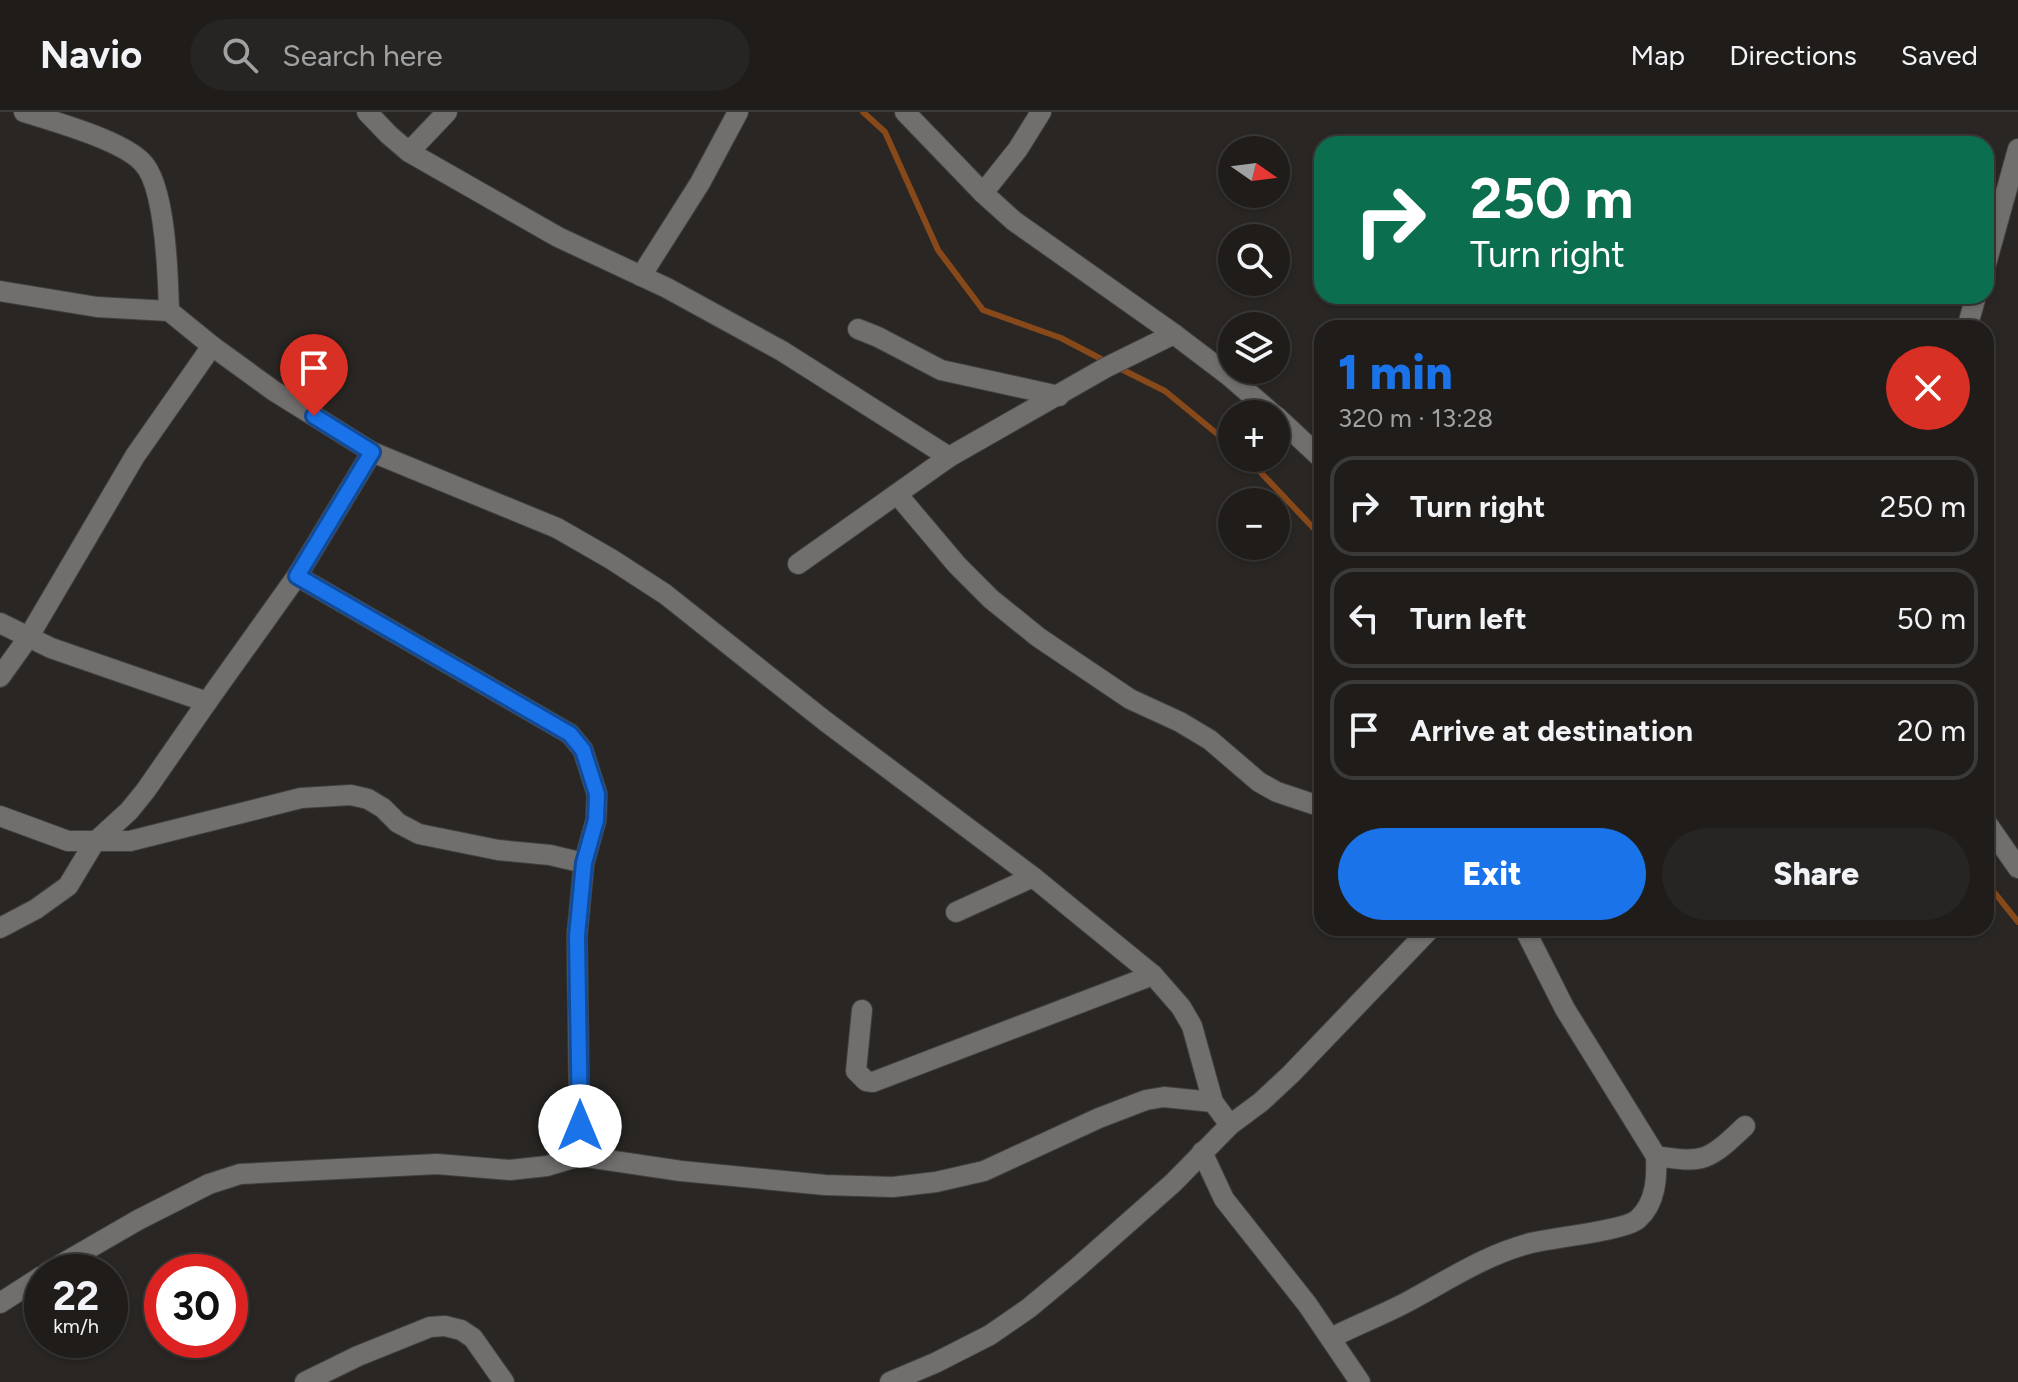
<!DOCTYPE html>
<meta charset="utf-8">
<style>
body{margin:0;font-family:Figtree,sans-serif;background:#272523;color:#f1f3f6;height:100vh;display:flex;flex-direction:column;font-size:30px;white-space:nowrap}
*{box-sizing:border-box;margin:0}
p{font-size:26px;color:#a1a1a2}
.icon{flex:none;width:44px;height:44px;fill:none;stroke:currentColor;stroke-width:2;stroke-linecap:round;stroke-linejoin:round}
.map{position:relative;flex:1;overflow:hidden}
.panel{position:absolute;left:1314px;top:208px;width:680px;height:616px;display:flex;flex-direction:column;background:#1f1c1a;border-radius:24px;box-shadow:0 2px 6px #0004,0 0 0 2px #3c3a39}
.panel>*{flex:none}
.top-card{position:absolute;left:1314px;top:24px;width:680px;height:168px;border-radius:24px;box-shadow:0 2px 6px #0004,0 0 0 2px #3c3a39;background:#0b6e4f;color:#fff;overflow:hidden}
.needle{width:52px;rotate:104deg}
.buttons{position:absolute;left:1218px;top:24px;display:grid;gap:16px}
.buttons a{display:grid;place-items:center;width:72px;height:72px;border-radius:50%;background:#1f1c1a;box-shadow:0 2px 6px #0004,0 0 0 2px #3c3a39;font-size:40px}
.speed{position:absolute;left:24px;top:1142px;display:flex;gap:16px;font-size:40px;font-weight:700;text-align:center}
.speed>*{display:grid;place-content:center;width:104px;height:104px;border-radius:50%;background:#1f1c1a;box-shadow:0 2px 6px #0004,0 0 0 2px #3c3a39;line-height:1}
.speed small{font-size:20px;font-weight:400}
.speed .limit{border:12px solid #d22;background:#fff;color:#111}
.pin{position:absolute;display:grid;place-items:center;width:68px;height:68px;color:#fff;margin:-82px -34px;border-radius:50% 50% 50% 0;rotate:-45deg;box-shadow:0 0 8px #0007}
.pin .icon{rotate:45deg}
.me{position:absolute;width:88px;margin:-44px;rotate:0deg;stroke-linejoin:round;filter:drop-shadow(0 0 6px #0008)}
.turn{display:flex;align-items:center;gap:28px;height:168px;padding:0 24px;font-size:36px}
.turn .icon{width:104px;height:104px;stroke-width:2.5}
.turn b{display:block;font-size:56px;line-height:68px}
.round{display:grid;place-items:center;flex:none;width:84px;height:84px;border-radius:42px;background:#272523}
.summary{display:flex;align-items:center;justify-content:space-between;height:136px;padding:0 24px}
h1{font-size:48px;font-weight:800;line-height:60px;color:#1a73e8}
.button{display:flex;gap:16px;margin-top:auto;padding:16px 24px}
.button a{flex:1;height:92px;border-radius:48px;background:#1a73e8;color:#fff;font-size:32px;font-weight:800;line-height:92px;text-align:center}
.button a+a{background:#272523;color:#f1f3f6}
ul{padding:0;list-style:none}
li{display:flex;align-items:center;gap:24px;height:100px;margin:0 16px 12px;padding:0 8px;border:4px solid #3c3a39;border-radius:24px}
li div{flex:1}
li b{display:block;font-size:30px}
li em{font-style:normal}
header{display:flex;align-items:center;gap:48px;box-sizing:border-box;height:112px;padding:0 40px;background:#1f1c1a;border-bottom:2px solid #3c3a39}
header strong{font-size:38px}
nav{display:flex;gap:44px;margin-inline-start:auto;font-size:28px}
.search{width:560px;height:72px;background:#272523;display:flex;align-items:center;gap:20px;box-sizing:border-box;padding:0 28px;border-radius:44px;color:#a1a1a2;font-size:30px}
.map>svg:first-child{display:block}
</style>
<header>
<strong>Navio</strong>
<div class="search"><svg class="icon" aria-label="search" viewBox="0 0 24 24"><circle cx="10" cy="10" r="6"/><path d="M15 15l6 6"/></svg>Search here</div>
<nav><a>Map</a><a>Directions</a><a>Saved</a></nav>
</header>
<div class="map">
<svg width="2018" height="1270" viewBox="0 0 2018 1270">
<rect width="100%" height="100%" fill="#292623"/>
<g fill="none" stroke-linecap="round" stroke-linejoin="round">
<g stroke="#87481a" stroke-width="6">
<path d="M863,0L885,20L938,138L983,198L1061,226L1107,250"/>
<path d="M1117,255L1165,279L1232,334"/>
<path d="M1247,346L1322,425"/>
<path d="M1986,770L2018,810"/>
</g>
<g stroke="#43413e" stroke-width="22">
<g id="minor">
<path d="M24,0C55,10 121,28 142,50C166,73 168,165 169,199"/>
<path d="M367,0L389,23L409,40L447,0"/>
<path d="M905,0L983,81L1014,109L1174,222L1228,263L1273,302"/>
<path d="M409,40L558,125L667,176L782,239L949,345"/>
<path d="M983,81L1018,37L1041,0"/>
<path d="M1986,152L2018,37"/>
<path d="M641,164L700,71L738,0"/>
<path d="M0,179L97,195L169,199L212,234L274,279L372,340L557,416L611,447L665,482L825,609L1033,765L1153,863L1181,895L1192,914L1213,990L1230,1013"/>
<path d="M1967,216L1976,184"/>
<path d="M858,217L878,225L941,258L1059,284"/>
<path d="M1276,304L1322,347"/>
<path d="M897,382L957,453L991,487L1038,525L1130,587L1180,610L1210,628L1259,670L1277,680L1322,695"/>
<path d="M798,452L949,345L1105,256L1174,222"/>
<path d="M297,464L570,622L583,638L597,682L596,708L584,751L577,824L580,1044"/>
<path d="M0,511L51,536L207,590L146,678L129,699L94,731L68,774L36,797L0,816"/>
<path d="M0,565L28,526L135,344L212,234"/>
<path d="M207,590L297,464L372,340"/>
<path d="M0,704L68,729H130L301,686L351,683L368,687L383,696L398,711L419,722L498,738L550,743L584,751"/>
<path d="M1986,710L2018,756"/>
<path d="M956,800L1033,765"/>
<path d="M862,898L856,959L866,969L873,970L1153,863"/>
<path d="M1202,1040L1224,1087L1307,1192L1360,1270"/>
<path d="M1656,1044C1705,1052 1709,1048 1745,1014"/>
<path d="M48,1160L138,1108L209,1072L240,1062L437,1052L510,1058L547,1054L580,1044L681,1059L825,1073L893,1075L936,1070L984,1059L1099,1006L1146,988L1164,985L1213,990"/>
<path d="M0,1191L42,1164"/>
<path d="M1331,1226C1356,1213 1383,1203 1409,1189C1448,1168 1487,1142 1531,1131C1554,1125 1625,1119 1638,1107C1656,1091 1657,1066 1656,1044L1565,897L1524,816"/>
<path d="M305,1270L358,1244L430,1215L445,1214L461,1218L473,1226L504,1270"/>
<path d="M890,1270L935,1251L990,1223L1029,1196L1077,1156L1173,1071L1230,1013L1261,990L1291,962L1431,816"/>
</g>
</g>
<use href="#minor" stroke="#716f6e" stroke-width="20"/>
</g>
<g fill="none" stroke-linecap="round" stroke-linejoin="round">
<g stroke="#114b97" stroke-width="20">
<path id="route" d="M314,304L372,340L297,464L570,622L583,638L597,682L596,708L584,751L577,824L580,1014"/>
</g>
<use href="#route" stroke="#1a73e8" stroke-width="14"/>
</g>
</svg>
<div class="buttons">
<a><svg class="needle" viewBox="-14 -14 28 28"><path d="M0-13l5 13h-10z" fill="#e53935"/><path d="M0 13l5-13h-10z" fill="#a1a1a2"/></svg></a>
<a><svg class="icon" aria-label="search" viewBox="0 0 24 24"><circle cx="10" cy="10" r="6"/><path d="M15 15l6 6"/></svg></a>
<a><svg class="icon" aria-label="layers" viewBox="0 0 24 24"><path d="M12 4l9 5-9 5-9-5zM3 14l9 5 9-5"/></svg></a>
<a>+</a>
<a>−</a>
</div>
<div class="speed"><div>22<small>km/h</small></div><div class="limit">30</div></div>
<div class="pin" style="left:314px;top:304px;background:#d93025"><svg class="icon" aria-label="arrive" viewBox="0 0 24 24"><path d="M6 21V4h12l-3 4 3 4H6"/></svg></div>
<svg class="me" style="left:580px;top:1014px" viewBox="-20 -20 40 40"><circle r="19" fill="#fff"/><path d="M0-13L10 11 0 6-10 11z" fill="#1a73e8"/></svg>
<div class="top-card">
<div class="turn"><svg class="icon" aria-label="right" viewBox="0 0 24 24"><path d="M7 20v-9h11M14 6l5 5-5 5"/></svg><div><b>250 m</b>Turn right</div></div>
</div>
<section class="panel">
<div class="summary"><div><h1>1 min</h1><p>320 m · 13:28</p></div><a class="round" style="background:#d93025;color:#fff"><svg class="icon" aria-label="close" viewBox="0 0 24 24"><path d="M6 6l12 12M18 6L6 18"/></svg></a></div>
<ul>
<li><svg class="icon" aria-label="right" viewBox="0 0 24 24"><path d="M7 20v-9h11M14 6l5 5-5 5"/></svg><div><b>Turn right</b></div><em>250 m</em></li>
<li><svg class="icon" aria-label="left" viewBox="0 0 24 24"><path d="M17 20v-9H6M10 6l-5 5 5 5"/></svg><div><b>Turn left</b></div><em>50 m</em></li>
<li><svg class="icon" aria-label="arrive" viewBox="0 0 24 24"><path d="M6 21V4h12l-3 4 3 4H6"/></svg><div><b>Arrive at destination</b></div><em>20 m</em></li>
</ul>
<div class="button"><a>Exit</a><a>Share</a></div>
</section>
</div>
